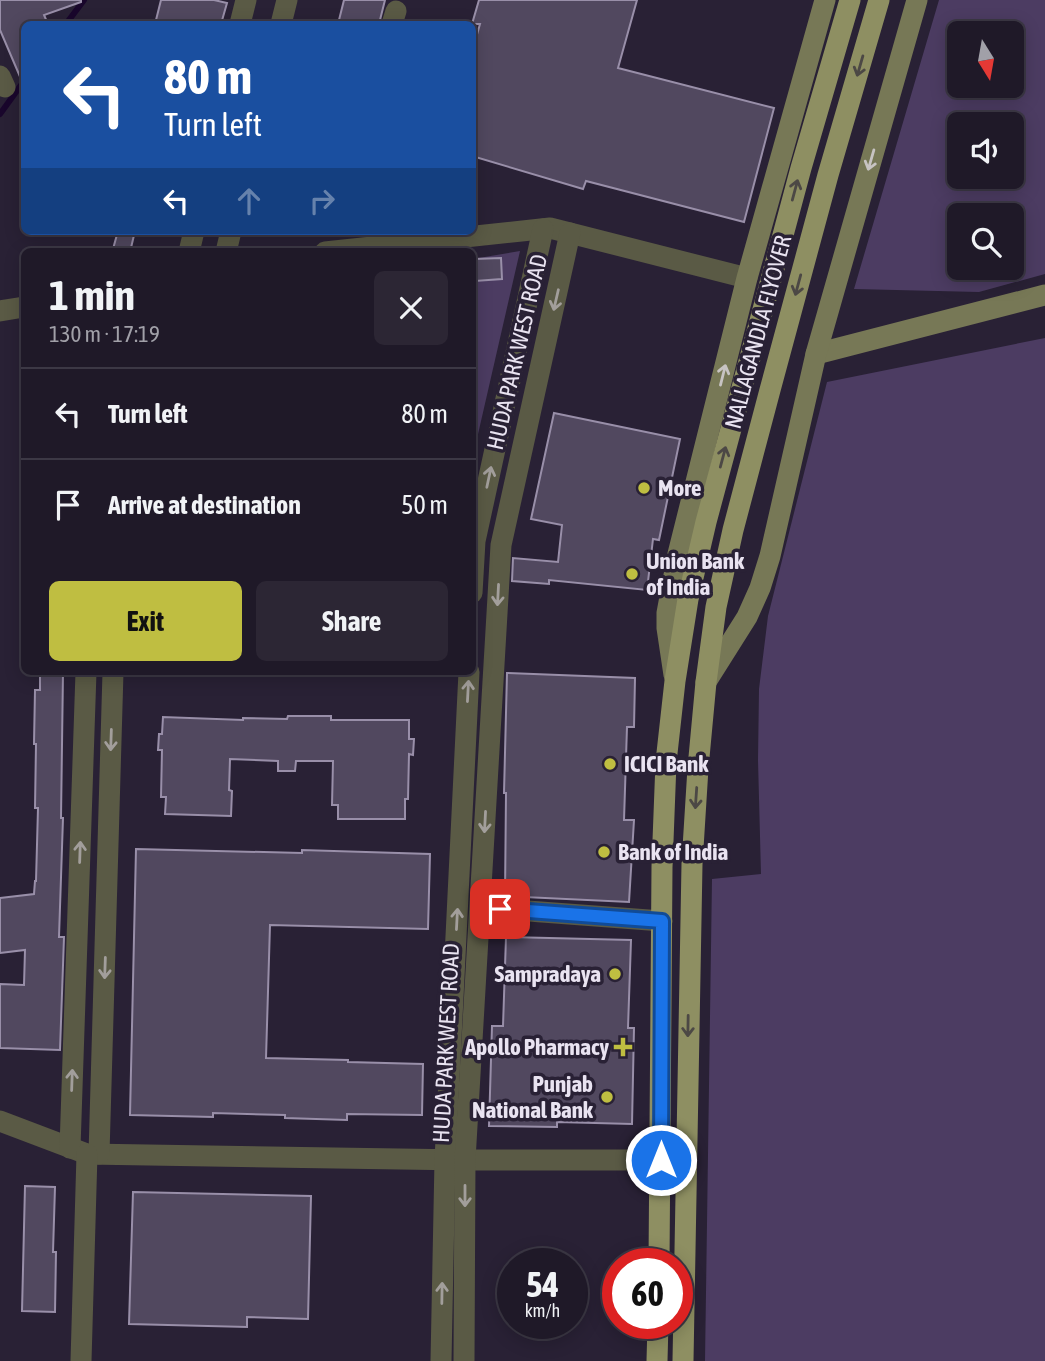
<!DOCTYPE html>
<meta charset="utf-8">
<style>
body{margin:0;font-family:"Asap Condensed",sans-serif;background:#2c2634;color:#f1f3f6;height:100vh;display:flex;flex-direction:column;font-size:26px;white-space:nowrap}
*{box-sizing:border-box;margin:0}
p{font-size:23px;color:#a1a0a8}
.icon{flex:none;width:38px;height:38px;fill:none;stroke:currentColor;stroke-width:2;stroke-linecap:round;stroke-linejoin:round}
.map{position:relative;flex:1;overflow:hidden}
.panel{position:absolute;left:21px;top:248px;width:455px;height:427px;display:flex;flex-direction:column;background:#1f1928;border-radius:10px;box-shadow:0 4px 18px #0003,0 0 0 2px #3c3845}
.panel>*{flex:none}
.guide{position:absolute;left:21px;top:21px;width:455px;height:214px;border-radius:10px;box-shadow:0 4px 18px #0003,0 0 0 2px #3c3845;background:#1a4fa0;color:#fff;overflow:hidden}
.needle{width:46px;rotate:169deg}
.fabs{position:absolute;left:947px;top:21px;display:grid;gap:14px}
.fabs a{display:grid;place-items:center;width:77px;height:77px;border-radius:10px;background:#1f1928;box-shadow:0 4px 18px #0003,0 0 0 2px #3c3845;font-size:35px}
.speed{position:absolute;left:497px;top:1248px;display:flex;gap:14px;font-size:35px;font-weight:700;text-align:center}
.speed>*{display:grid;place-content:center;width:91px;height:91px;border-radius:50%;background:#1f1928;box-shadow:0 4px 18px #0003,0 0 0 2px #3c3845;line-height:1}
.speed small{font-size:18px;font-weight:400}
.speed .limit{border:10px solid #d22;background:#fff;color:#111}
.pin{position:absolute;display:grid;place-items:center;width:60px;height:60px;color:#fff;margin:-30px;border-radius:14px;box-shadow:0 4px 10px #0006}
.me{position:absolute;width:77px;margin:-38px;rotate:0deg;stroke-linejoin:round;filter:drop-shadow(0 0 5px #0008)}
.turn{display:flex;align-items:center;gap:24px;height:147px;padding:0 28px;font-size:32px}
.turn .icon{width:91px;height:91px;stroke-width:2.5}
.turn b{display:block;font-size:49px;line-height:60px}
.lanes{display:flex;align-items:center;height:66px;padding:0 28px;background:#0003;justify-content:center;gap:35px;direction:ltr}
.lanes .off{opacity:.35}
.round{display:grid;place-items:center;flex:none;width:74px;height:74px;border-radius:10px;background:#2c2634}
.summary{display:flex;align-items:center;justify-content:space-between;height:119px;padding:0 28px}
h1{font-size:42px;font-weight:700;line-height:52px}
.primary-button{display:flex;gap:14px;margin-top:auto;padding:14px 28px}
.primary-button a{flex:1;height:80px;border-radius:10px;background:#bfbe41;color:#111;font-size:28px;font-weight:700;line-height:80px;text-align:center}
.primary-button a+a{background:#2c2634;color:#f1f3f6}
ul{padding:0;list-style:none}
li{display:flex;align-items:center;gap:21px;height:91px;padding:0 28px;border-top:2px solid #3c3845}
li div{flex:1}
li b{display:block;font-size:26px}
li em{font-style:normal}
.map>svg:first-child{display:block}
</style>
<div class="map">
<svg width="1045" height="1361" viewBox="0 0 1045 1361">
<rect width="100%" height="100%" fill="#292135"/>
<g fill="#4c3c62" fill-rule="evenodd">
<path d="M939,0H1045V274L979,292L854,289ZM959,33H1012V86H959ZM959,124H1012V177H959ZM959,215H1012V268H959Z"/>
<path d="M520,251L473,456V259Z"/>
<path d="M1045,338V1361H705L712,879L761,874L758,760L759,689L768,616L827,382Z"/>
</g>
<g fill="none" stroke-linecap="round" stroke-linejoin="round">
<g stroke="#19062c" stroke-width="6">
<path d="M66,24L84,0"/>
<path d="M0,114L24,81"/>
</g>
</g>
<g fill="#51485f" stroke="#998fa9" stroke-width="2">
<path d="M0,0H81V2L44,15L48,24H24V86L0,30Z"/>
<path d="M161,0H214L227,3L221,24H155Z"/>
<path d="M344,0H385L379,24H338Z"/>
<path d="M479,0H637L618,68L774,108L744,222L586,181L583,189L472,156V52L480,24H472Z"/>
<path d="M118,231H135L130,252L113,249Z"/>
<path d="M501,258L502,279L475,281L474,259Z"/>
<path d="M554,413L680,439L659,540L653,539L647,590L549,580V584L512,581L513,558L558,562L562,525L531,519Z"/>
<path d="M40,672H63L61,818H63L59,937H64L60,1050L0,1048V984L24,985L25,950L0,953V898L34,894L35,881H36L38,808H35L36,744H34L35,690H40Z"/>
<path d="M507,673L635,678L634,727H627L624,820H634L629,902L505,896L506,793H504Z"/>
<path d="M288,716H331V720H409V739H414L413,755L409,754L408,799H405V819H338V805H332L333,761H296L295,771H278V761L230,759L229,790L232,791L231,816L165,814L166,797H161L162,750H158L159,734H162L163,717L243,720V718L287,719Z"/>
<path d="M136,849L302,853V850L430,854L428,929L270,925L266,1058L348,1060V1062L423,1064L422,1115L347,1114V1120L285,1118V1115L213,1113V1117L130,1115Z"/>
<path d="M506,937L631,940L628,1028H634L632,1124L557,1122V1127L489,1126L492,1026H503Z"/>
<path d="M25,1186L55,1187L53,1252H56L55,1312L22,1311Z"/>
<path d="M133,1192L311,1196L308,1319L247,1317V1327L129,1324Z"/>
</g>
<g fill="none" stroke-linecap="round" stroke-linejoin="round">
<g stroke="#5a5a45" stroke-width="21">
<path d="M240,24L246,0"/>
<path d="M281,24L287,0"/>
<path d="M392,24L396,11"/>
<path d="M0,76L5,87"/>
<path d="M189,252L194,231"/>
<path d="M226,252L231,231"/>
<path d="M325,252L550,228L747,278"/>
<path d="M0,311L24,307"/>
<path d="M472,593L475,541L543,229"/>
<path d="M500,909L662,921"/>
<path d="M0,1121L87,1154L465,1160H661"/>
<path d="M70,1148L86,672"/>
<path d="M99,1154L113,672"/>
<path d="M81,1361L87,1154"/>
<path d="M441,1361L445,1160L469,672"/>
<path d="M464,1361L465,1160L501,545L570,233"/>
</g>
<g stroke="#777856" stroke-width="21">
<path d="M816,354L1045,295"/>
<path d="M674,675L667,628V613L678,554L747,278L825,0"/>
<path d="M706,682L747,617L760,588L770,556L816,354L917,0"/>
</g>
<g stroke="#8e8f62" stroke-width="21">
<path d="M659,1264L662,867L666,762L675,681L688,599L706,522L801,168L850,0"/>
<path d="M657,1361L658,1323"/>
<path d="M683,1361L692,864L698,768L706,682L716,607L733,530L770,390L828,175L879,0"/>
</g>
</g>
<defs><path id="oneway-shaft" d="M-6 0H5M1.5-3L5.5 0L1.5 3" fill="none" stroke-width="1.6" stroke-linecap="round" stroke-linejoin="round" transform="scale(1.75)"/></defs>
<g stroke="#4c4845">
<use href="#oneway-shaft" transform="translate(860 66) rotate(106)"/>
<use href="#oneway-shaft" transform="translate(795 190) rotate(-75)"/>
<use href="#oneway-shaft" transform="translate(798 285) rotate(105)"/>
<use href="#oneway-shaft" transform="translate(723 457) rotate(-75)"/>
<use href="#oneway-shaft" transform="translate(696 798) rotate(94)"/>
<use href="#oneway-shaft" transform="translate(688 1026) rotate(91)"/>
</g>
<g stroke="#c7c3c2">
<use href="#oneway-shaft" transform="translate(871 160) rotate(106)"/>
<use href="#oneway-shaft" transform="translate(723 375) rotate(-76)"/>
</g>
<g stroke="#a29e9b">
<use href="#oneway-shaft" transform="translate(556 300) rotate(103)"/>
<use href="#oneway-shaft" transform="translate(489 477) rotate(-78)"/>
<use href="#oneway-shaft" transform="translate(498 595) rotate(93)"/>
<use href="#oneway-shaft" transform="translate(468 691) rotate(-87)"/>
<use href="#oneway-shaft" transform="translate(111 740) rotate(92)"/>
<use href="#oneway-shaft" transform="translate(485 822) rotate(93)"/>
<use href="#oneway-shaft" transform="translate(80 852) rotate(-88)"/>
<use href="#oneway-shaft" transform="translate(457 919) rotate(-87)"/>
<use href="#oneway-shaft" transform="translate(105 968) rotate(92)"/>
<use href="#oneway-shaft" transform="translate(72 1080) rotate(-88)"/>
<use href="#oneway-shaft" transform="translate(465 1196) rotate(90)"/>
<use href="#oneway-shaft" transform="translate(442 1293) rotate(-89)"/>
</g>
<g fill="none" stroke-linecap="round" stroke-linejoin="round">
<g stroke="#114b97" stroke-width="18">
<path id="route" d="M500,909L662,921L661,1160"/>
</g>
<use href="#route" stroke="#1a73e8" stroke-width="12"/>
</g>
<g fill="#bfbe41" stroke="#292135" stroke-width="2.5">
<circle cx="644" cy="488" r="7"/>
<circle cx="632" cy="574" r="7"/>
<circle cx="610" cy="764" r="7"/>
<circle cx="604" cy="852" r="7"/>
<circle cx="615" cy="974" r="7"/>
<path d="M619.5 1036.5h7v7h7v7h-7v7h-7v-7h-7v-7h7z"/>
<circle cx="607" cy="1097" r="7"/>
</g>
<g text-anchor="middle" stroke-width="7" stroke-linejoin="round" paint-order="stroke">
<g font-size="23" fill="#e9e3f1" stroke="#292135">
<text transform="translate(758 332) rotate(-75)" y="8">NALLAGANDLA FLYOVER</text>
<text transform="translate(517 352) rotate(-77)" y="8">HUDA PARK WEST ROAD</text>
<text transform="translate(446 1043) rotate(-87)" y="8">HUDA PARK WEST ROAD</text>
</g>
<g font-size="23" font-weight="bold" fill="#e9e3f1" stroke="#292135" text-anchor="start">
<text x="658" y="496">More</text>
<text x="646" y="569">Union Bank<tspan x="646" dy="26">of India</tspan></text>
<text x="624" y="772">ICICI Bank</text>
<text x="618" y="860">Bank of India</text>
<text x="601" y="982" text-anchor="end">Sampradaya</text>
<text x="609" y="1055" text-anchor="end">Apollo Pharmacy</text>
<text x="593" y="1092" text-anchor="end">Punjab<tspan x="593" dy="26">National Bank</tspan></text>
</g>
</g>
</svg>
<div class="fabs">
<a><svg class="needle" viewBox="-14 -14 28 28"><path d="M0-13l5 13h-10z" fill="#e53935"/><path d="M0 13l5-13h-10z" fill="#a1a0a8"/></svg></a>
<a><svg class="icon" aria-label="sound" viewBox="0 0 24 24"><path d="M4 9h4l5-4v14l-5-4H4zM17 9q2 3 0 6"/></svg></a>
<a><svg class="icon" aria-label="search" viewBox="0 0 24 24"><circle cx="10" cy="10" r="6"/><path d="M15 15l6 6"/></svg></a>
</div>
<div class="speed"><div>54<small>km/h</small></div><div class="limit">60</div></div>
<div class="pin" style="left:500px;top:909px;background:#d93025"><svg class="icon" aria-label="arrive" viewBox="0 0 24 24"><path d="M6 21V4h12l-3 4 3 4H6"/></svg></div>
<svg class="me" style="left:661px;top:1160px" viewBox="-20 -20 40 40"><circle r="17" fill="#1a73e8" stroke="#fff" stroke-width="3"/><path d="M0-11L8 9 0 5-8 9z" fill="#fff"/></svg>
<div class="guide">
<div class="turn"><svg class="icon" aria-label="left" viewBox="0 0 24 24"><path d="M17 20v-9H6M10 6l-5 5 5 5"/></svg><div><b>80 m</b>Turn left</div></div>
<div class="lanes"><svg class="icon" aria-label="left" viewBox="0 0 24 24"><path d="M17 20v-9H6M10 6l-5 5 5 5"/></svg><svg class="icon off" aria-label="ahead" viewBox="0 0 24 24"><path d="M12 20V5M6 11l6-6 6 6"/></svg><svg class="icon off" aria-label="right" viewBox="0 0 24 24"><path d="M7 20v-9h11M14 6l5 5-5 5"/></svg></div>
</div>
<section class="panel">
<div class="summary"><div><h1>1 min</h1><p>130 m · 17:19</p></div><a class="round"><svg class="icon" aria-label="close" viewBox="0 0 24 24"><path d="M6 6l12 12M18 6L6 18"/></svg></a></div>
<ul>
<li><svg class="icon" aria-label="left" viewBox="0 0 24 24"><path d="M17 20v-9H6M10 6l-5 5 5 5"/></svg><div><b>Turn left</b></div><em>80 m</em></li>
<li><svg class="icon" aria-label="arrive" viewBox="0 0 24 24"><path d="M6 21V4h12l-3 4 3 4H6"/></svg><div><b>Arrive at destination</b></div><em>50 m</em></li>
</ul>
<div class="primary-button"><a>Exit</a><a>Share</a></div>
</section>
</div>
